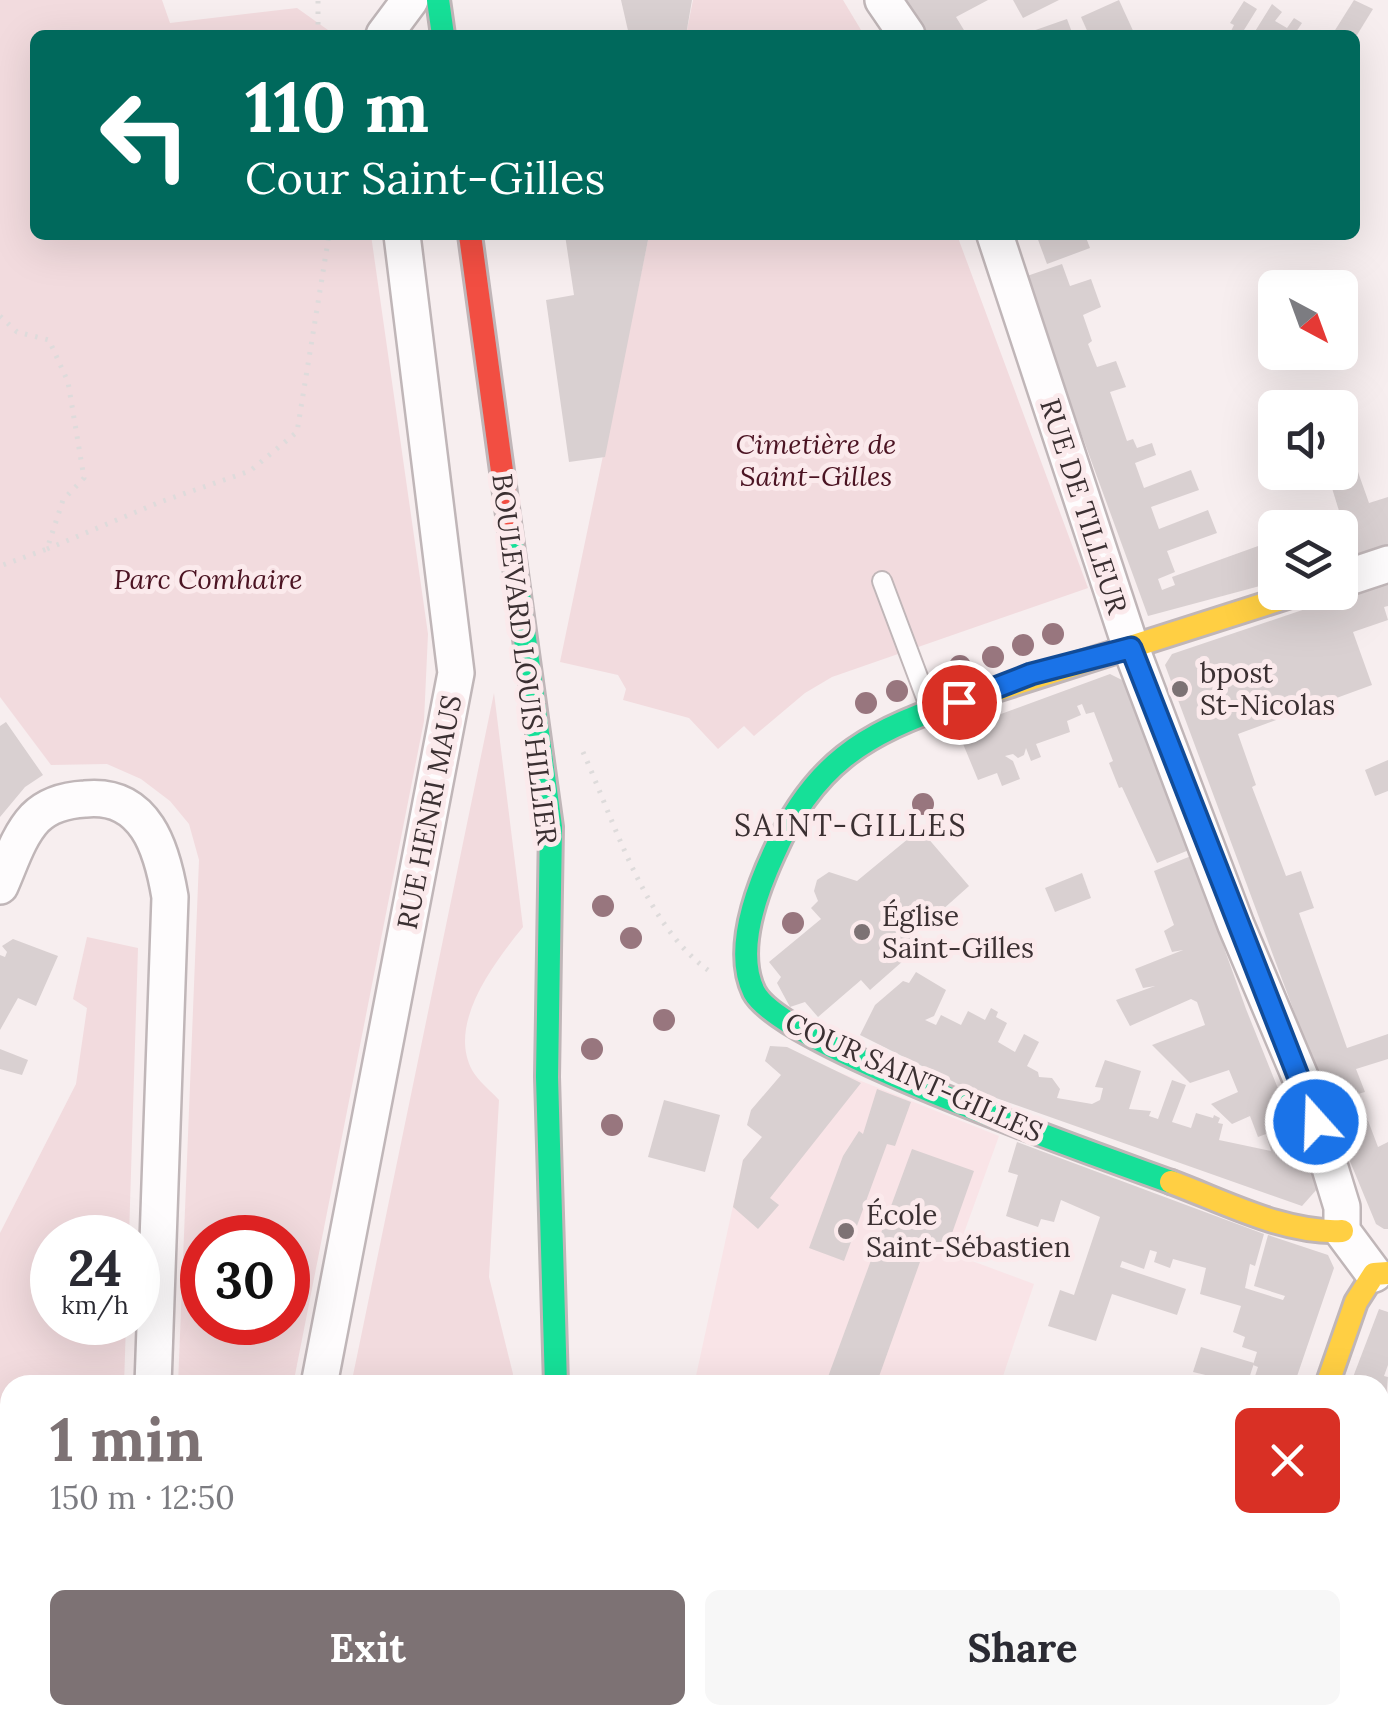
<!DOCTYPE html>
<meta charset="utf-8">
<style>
body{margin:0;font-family:Lora,serif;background:#f7f7f7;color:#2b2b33;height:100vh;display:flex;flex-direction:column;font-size:38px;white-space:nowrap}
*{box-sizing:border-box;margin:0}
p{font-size:32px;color:#7c7c81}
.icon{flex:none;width:55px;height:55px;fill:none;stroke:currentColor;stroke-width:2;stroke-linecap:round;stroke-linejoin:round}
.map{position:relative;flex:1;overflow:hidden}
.drawer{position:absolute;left:0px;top:1375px;width:1390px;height:350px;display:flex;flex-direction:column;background:#fff;border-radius:30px 30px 0 0;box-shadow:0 10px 40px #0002}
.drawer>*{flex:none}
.banner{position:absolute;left:30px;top:30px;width:1330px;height:210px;border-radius:15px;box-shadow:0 10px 40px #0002;background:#00695c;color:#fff;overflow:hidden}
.needle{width:65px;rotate:139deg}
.buttons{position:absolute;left:1258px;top:270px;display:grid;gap:20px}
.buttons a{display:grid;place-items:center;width:100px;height:100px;border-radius:15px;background:#fff;box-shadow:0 10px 40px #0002;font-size:50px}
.speed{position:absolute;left:30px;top:1215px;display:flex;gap:20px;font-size:50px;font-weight:700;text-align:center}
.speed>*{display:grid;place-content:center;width:130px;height:130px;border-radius:50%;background:#fff;box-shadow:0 10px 40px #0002;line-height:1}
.speed small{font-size:25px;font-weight:400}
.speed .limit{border:15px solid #d22;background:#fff;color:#111}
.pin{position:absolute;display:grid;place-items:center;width:85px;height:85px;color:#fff;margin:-42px;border:5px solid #fff;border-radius:50%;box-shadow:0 2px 10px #0007}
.me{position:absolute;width:110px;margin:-55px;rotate:340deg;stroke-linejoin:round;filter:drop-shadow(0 0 8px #0008)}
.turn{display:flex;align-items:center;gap:35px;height:210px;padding:0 50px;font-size:45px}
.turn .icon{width:130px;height:130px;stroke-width:2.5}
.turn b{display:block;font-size:70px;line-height:85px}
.round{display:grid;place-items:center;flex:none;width:105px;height:105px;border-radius:15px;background:#f7f7f7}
.headline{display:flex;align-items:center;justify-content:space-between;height:170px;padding:0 50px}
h1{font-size:60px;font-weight:700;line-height:75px;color:#7d7274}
.primary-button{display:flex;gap:20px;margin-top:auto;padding:20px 50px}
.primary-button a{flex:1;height:115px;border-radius:15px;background:#7d7274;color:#fff;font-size:40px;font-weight:700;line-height:115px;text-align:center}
.primary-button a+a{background:#f7f7f7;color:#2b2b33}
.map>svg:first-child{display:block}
</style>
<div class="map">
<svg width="1388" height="1725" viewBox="0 0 1388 1725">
<rect width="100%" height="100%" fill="#f7eeef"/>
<g fill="#f9e4e7">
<path d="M821,1065L999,1136L956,1255L1034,1284L1000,1385H694L743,1160Z"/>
<path d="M1380,1641L1388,1644V1725H1254L1258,1715H1380Z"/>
<path d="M372,1715H847L870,1722L372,1725Z"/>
</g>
<g fill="#f2dbde" fill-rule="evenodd">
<path d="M0,0H162L170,23L297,8L335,35H35V235H371L428,634L424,721L293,1385H178L199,860L189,824L170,801L141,779L107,764L51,765L0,697ZM202,1238H288V1322H202Z"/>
<path d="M693,0H843L864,35H686Z"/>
<path d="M649,235H957L1088,588L832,677L805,693L754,736L744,726L718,749L689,718L623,700L626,689L618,675L560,662Z"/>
<path d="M494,693L523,927C495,962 447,1023 472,1070C478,1081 491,1091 499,1100L489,1277L513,1374L512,1385H351Z"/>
<path d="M87,937L138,948L129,1237L52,1238V1322L126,1323L124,1385H10V1715H168L170,1725H0V1233L76,1084L87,1008L73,999Z"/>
</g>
<g fill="#d9d0d1">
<path d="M621,0H692L686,35H629Z"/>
<path d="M903,0H988L956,17L967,35H924Z"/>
<path d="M1013,0H1059L1023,18Z"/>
<path d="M1119,0L1135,35H1089L1081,17Z"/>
<path d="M1354,0L1373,9L1357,35H1332Z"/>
<path d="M1244,1L1257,9L1244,30L1252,35H1229L1234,25L1230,23Z"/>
<path d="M1272,4L1282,12L1275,21L1287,28L1294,18L1302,23L1294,35L1254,33Z"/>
<path d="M1067,19L1073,35H1024V34Z"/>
<path d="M565,235H649L605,457L569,462L546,300L574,295Z"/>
<path d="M1042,235H1085L1090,248L1047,264L1037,237Z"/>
<path d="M1062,264L1070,286L1091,279L1101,307L1083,315L1092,341L1088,344L1097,367L1116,361L1126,387L1110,392L1127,441L1133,439L1137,448L1152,443L1156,455L1135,463L1144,488L1191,470L1199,490L1151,507L1159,529L1208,510L1217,533L1167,551L1175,572L1158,579L1162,590L1175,585L1172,577L1275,540V582L1148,616L1024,277Z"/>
<path d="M1340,421L1369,503L1388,497V544L1340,559V528H1315L1313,523L1340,514L1327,472H1340Z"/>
<path d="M1388,581V606L1384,607L1388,620L1353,632L1372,685L1238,734L1256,785L1252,787L1286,876L1301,871L1314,908L1299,913L1347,1048L1388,1034V1059L1356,1069L1365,1092L1358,1094L1378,1147L1388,1142V1229H1384L1376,1224L1349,1159L1165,665L1172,654Z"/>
<path d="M1110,674L1124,681L1189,850L1157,863L1122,787L1119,788L1109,763L1113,761L1094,712L1086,714L1082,704L1077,706L1081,715L1067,721L1070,732L1036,744L1041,757L1031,761L1026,748L1024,755L1018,758L1013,754L1005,756L1013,761L1020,779L1002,786L997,773L978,780L961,739L968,726Z"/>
<path d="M6,722L43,775L25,787L0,817V726Z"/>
<path d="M1388,760V791L1375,796L1365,770Z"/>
<path d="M920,829L969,886L904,944L912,953L870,990L861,980L818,1017L805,1002L790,1007L777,983L781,977L769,962L821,919L811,908L818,901L814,891L817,880L829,872L857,881Z"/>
<path d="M1191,856L1246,1009L1318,1188L1302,1206L962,1086L860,1035L875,1005L903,981L909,983L916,972L946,990L934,1016L925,1020L936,1025L941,1015L961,1025L968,1011L985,1020L991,1008L998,1012L996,1017L1007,1023L998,1042L1015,1052L1024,1034L1039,1042L1027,1066L1038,1072L1039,1077L1052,1078L1060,1089L1057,1098L1092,1104L1100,1100L1103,1088L1095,1087L1105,1060L1141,1071L1129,1109L1151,1111L1149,1116L1158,1119L1172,1080L1186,1085L1172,1122L1191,1128L1196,1113L1213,1118L1214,1115L1220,1118L1218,1123L1223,1124L1219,1140L1271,1151L1266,1134L1258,1137L1250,1116L1232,1124L1211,1104L1238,1092L1229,1070L1190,1083L1152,1045L1205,1025L1197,1002L1191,999L1130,1026L1116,1000L1155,986L1143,988L1135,969L1183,950L1172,952L1164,931L1174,925L1154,871Z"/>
<path d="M1082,873L1091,898L1055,912L1045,888Z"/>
<path d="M13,939L58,956L36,1006L18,998L0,1030V955L5,957L7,952L2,946Z"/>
<path d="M770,1046L787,1047L861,1083L770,1198L779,1205L758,1229L733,1207L743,1160L762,1137L747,1125L751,1110L781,1075L765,1061Z"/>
<path d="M0,1049L28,1060L22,1075L0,1069Z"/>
<path d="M877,1089L911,1102L895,1146L887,1144L844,1261L809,1248L843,1156L859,1131L863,1134Z"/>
<path d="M664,1100L720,1115L705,1172L648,1157Z"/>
<path d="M1017,1142L1264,1234L1255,1266L1250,1264L1245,1288L1283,1300L1285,1296L1254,1286L1268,1235L1328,1255L1334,1268L1294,1385H1252L1258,1367L1253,1365L1257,1352L1242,1347L1245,1337L1233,1332L1241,1306L1200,1294L1206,1268L1173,1259L1170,1268L1154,1262L1157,1252L1150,1250L1144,1269L1122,1261L1120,1267L1186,1289L1177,1315L1112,1294L1096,1341L1048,1326L1060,1290L1074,1295L1100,1217L1061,1200L1054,1222L1041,1219L1038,1227L1006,1216L1018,1175L1008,1172Z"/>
<path d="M912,1149L974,1171L950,1239L942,1254L925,1248L876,1385H825Z"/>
<path d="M1379,1309L1388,1312V1365L1384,1376L1388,1377L1385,1409L1388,1411V1464L1380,1461V1385H1350Z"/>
<path d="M1201,1347L1254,1363L1247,1385L1193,1372Z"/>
<path d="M593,1715H718L713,1725H614Z"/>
</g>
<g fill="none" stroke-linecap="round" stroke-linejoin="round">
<g stroke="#c0b6b8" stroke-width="22">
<path id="lane" d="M882,581L929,706"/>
</g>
<g stroke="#c0b6b8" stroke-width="40">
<g id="street">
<path d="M883,0L907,35"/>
<path d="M384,35L410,0"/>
<path d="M995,235L1131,648L1236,925L1307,1093L1342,1207V1231L1374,1274"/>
<path d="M1340,580L1388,564"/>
<path d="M0,886C10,864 18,836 35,818C48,805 67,800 85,799C146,793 162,849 170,897L153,1385"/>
<path d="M319,1385L456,673L402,235"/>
<path d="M203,1725V1715"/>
</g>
</g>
<g stroke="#c0b6b8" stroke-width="28">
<g id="fast">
<path d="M438,0L443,35"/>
<path d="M510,530L551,827L547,1077L556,1385"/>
<path d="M952,704C864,732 812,767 774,853C756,892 734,951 754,992C782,1046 1100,1156 1171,1182"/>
<path d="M1205,1725L1210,1715"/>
</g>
</g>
<g stroke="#c0b6b8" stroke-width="28">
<g id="slow">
<path d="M952,704L1303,592"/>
<path d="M1171,1182C1225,1202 1284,1234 1342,1231"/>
<path d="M1327,1385L1356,1302L1374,1274L1388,1273"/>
<path d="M914,1715L943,1725"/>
</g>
</g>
<g stroke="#c0b6b8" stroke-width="28">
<path id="jam" d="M470,235L510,530"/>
</g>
<g stroke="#dedbdb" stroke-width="5" stroke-dasharray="2.5 8" stroke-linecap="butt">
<path d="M318,35V0"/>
<path d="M0,316L17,332L49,340L68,382L84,478L63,500L47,549L0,566"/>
<path d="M47,549L160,502L250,471L297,432L329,235"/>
<path d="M583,752C614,821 645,925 708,970"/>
</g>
<use href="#lane" stroke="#fefcfd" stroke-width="18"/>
<use href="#street" stroke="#fefcfd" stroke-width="35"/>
<use href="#fast" stroke="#16e098" stroke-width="22"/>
<use href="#slow" stroke="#ffcf43" stroke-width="22"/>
<use href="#jam" stroke="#f24e42" stroke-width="22"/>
</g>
<g fill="#98767e">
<circle cx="1053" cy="634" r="11"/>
<circle cx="1023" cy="645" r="11"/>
<circle cx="993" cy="657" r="11"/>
<circle cx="960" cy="666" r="11"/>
<circle cx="897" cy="691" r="11"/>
<circle cx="866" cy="703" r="11"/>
<circle cx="923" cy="804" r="11"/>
<circle cx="603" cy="906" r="11"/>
<circle cx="793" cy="923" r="11"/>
<circle cx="631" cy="938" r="11"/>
<circle cx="664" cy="1020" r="11"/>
<circle cx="592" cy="1049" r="11"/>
<circle cx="612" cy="1125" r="11"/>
</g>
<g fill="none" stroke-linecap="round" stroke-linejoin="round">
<g stroke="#114b97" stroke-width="25">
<path id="route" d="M959,702L1031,674L1131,648L1316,1122"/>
</g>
<use href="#route" stroke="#1a73e8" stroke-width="18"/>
</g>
<g fill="#7d7274" stroke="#fbeaec" stroke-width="4">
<circle cx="1180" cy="689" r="10"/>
<circle cx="862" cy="932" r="10"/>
<circle cx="846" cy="1231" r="10"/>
</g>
<g text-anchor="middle" stroke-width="10" stroke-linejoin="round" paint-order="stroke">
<g font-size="28" font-style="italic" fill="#4b1322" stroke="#fbeaec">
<text x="816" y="454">Cimetière de<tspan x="816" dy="32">Saint-Gilles</tspan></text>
<text x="208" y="589">Parc Comhaire</text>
</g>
<g font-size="28" fill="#3b3032" stroke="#fbeaec">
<text transform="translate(1084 506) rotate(72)" y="10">RUE DE TILLEUR</text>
<text transform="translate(525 659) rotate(83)" y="10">BOULEVARD LOUIS HILLIER</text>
<text transform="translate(429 812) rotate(-79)" y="10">RUE HENRI MAUS</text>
<text transform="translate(914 1077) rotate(24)" y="10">COUR SAINT-GILLES</text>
</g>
<g font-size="28" fill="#3b3032" stroke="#fbeaec" text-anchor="start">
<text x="1200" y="683">bpost<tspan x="1200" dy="32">St-Nicolas</tspan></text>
<text x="882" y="926">Église<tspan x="882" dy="32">Saint-Gilles</tspan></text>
<text x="866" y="1225">École<tspan x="866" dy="32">Saint-Sébastien</tspan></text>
</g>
<g font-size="30" letter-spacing="2.5" fill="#3b3032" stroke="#fbeaec">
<text x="851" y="836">SAINT-GILLES</text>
</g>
</g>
</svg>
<div class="buttons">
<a><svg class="needle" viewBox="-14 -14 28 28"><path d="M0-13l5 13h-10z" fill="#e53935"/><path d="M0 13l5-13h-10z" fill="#7c7c81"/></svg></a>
<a><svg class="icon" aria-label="sound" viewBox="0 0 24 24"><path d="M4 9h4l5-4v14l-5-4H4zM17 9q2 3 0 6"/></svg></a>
<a><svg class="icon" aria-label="layers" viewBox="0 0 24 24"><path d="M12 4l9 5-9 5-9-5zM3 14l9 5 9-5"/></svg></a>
</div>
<div class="speed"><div>24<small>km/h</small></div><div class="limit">30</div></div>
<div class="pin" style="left:959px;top:702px;background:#d93025"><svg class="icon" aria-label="arrive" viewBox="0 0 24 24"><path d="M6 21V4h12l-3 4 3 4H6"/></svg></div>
<svg class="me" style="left:1316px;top:1122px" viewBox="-20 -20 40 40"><circle r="17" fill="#1a73e8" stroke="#fff" stroke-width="3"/><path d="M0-11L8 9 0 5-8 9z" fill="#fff"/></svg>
<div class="banner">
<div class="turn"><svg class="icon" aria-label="left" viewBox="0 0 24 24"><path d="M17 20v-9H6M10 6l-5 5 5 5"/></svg><div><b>110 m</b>Cour Saint-Gilles</div></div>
</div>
<section class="drawer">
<div class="headline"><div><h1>1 min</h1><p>150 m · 12:50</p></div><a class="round" style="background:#d93025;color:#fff"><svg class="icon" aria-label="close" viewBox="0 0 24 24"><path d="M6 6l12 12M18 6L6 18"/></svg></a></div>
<div class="primary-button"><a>Exit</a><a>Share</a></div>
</section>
</div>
